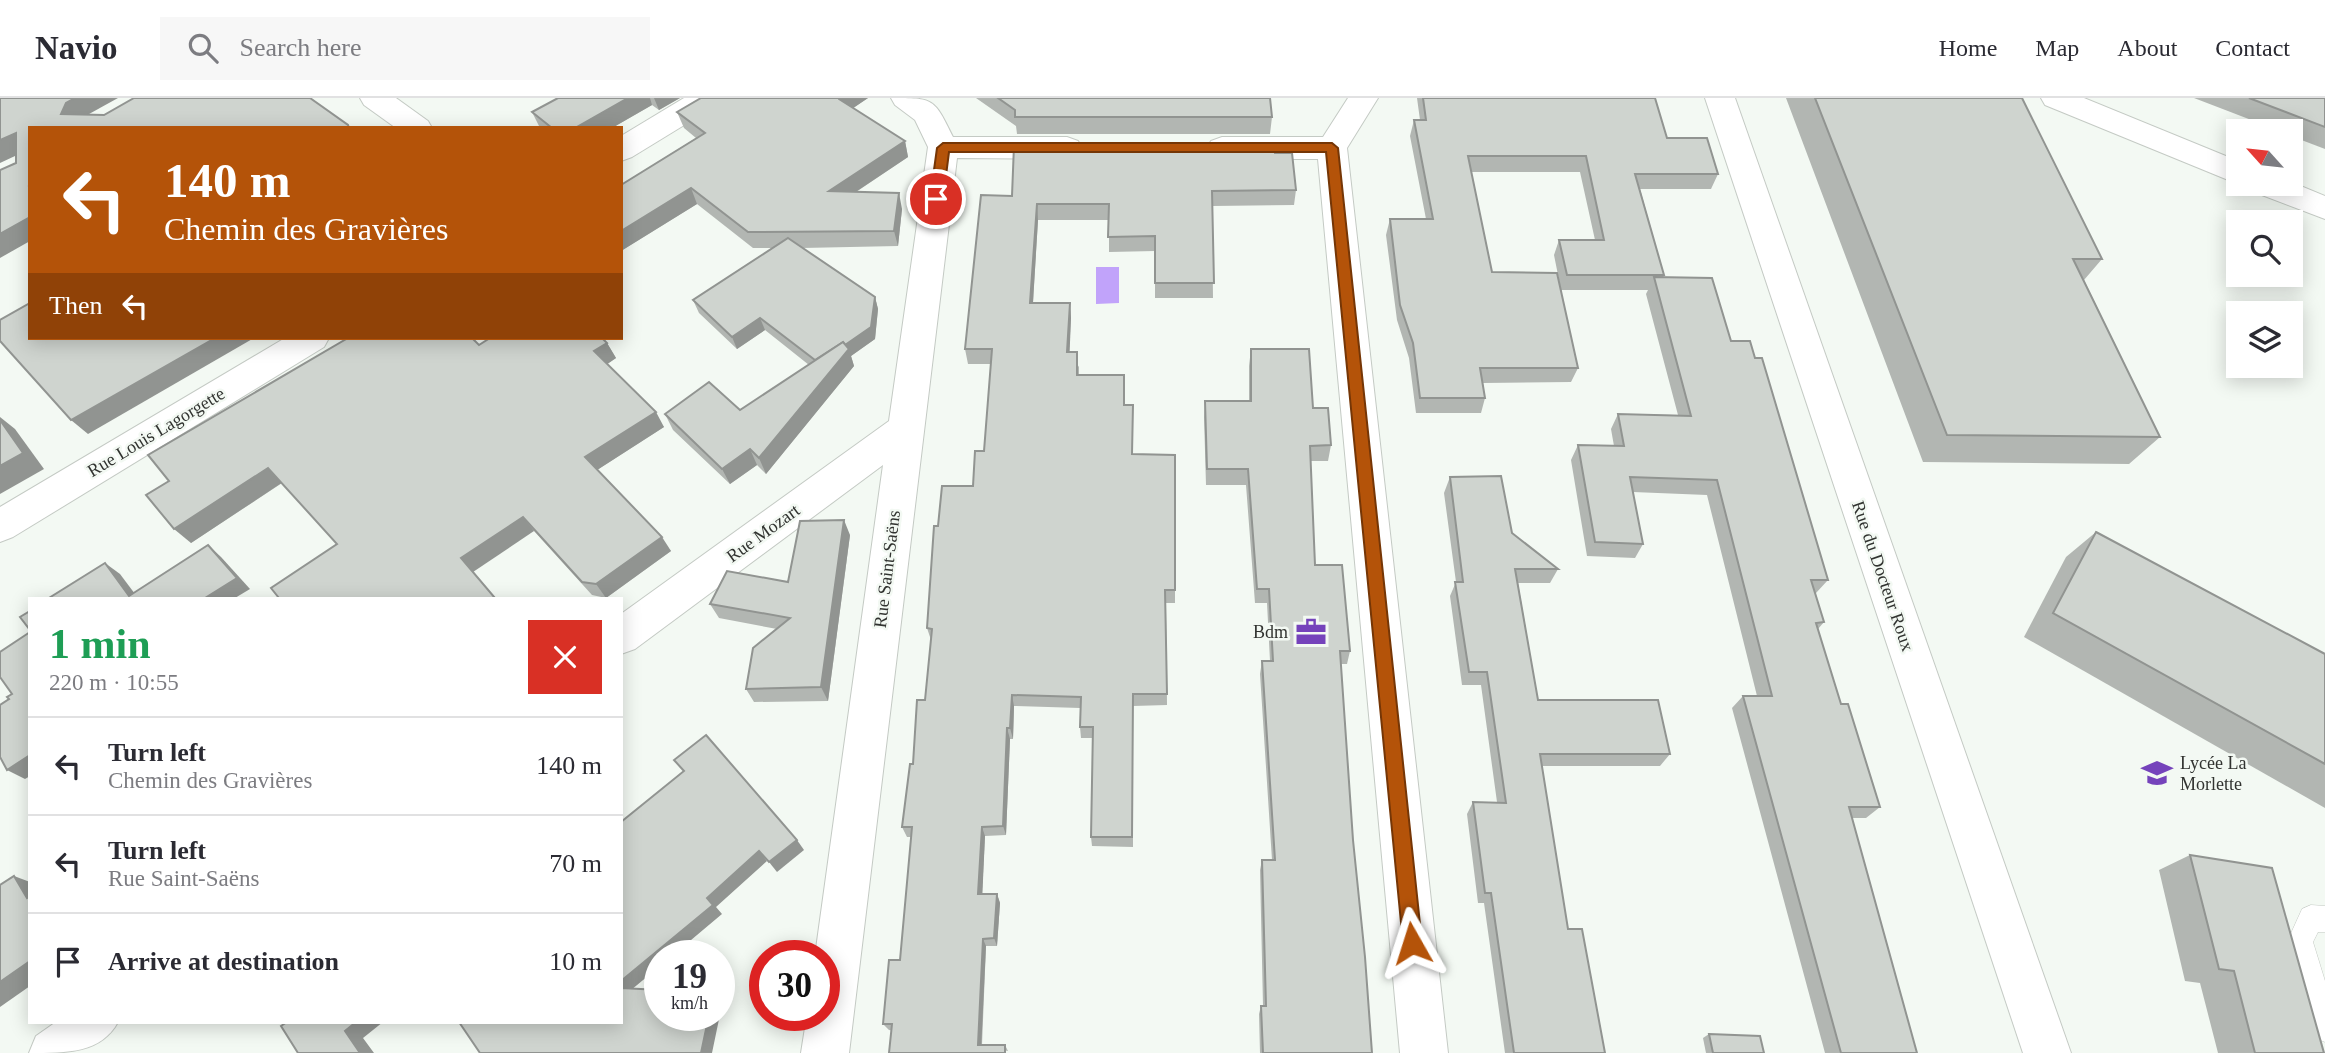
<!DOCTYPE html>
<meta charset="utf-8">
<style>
body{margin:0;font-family:Georgia,serif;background:#f7f7f7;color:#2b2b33;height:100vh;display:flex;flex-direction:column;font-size:26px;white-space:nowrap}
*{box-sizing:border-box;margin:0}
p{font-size:23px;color:#7c7c81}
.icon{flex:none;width:38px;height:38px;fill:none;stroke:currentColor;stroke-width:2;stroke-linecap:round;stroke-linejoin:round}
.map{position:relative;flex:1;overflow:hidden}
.drawer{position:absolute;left:28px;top:499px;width:595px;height:427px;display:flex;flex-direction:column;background:#fff;border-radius:0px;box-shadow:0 4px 18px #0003}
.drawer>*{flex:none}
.guide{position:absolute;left:28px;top:28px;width:595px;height:214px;border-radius:0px;box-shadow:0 4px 18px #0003;background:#b45309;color:#fff;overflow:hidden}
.needle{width:46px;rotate:297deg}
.buttons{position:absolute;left:2226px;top:21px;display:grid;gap:14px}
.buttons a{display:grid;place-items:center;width:77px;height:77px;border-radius:0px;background:#fff;box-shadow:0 4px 18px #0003;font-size:35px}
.speed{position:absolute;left:644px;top:842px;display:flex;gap:14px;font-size:35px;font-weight:700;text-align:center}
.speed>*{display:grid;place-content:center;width:91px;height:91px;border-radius:50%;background:#fff;box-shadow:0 4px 18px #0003;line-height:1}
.speed small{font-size:18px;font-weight:400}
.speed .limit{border:10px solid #d22;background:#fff;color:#111}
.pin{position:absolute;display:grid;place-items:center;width:60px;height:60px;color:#fff;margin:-30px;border:4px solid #fff;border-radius:50%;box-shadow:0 2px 7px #0007}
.me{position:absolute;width:77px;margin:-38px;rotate:354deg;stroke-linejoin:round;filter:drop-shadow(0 0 5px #0008)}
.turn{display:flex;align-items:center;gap:24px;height:147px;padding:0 21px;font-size:32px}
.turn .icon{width:91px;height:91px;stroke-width:2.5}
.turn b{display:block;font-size:49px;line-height:60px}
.then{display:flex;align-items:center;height:66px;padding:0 21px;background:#0003;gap:14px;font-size:26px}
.round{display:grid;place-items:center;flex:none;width:74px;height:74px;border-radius:0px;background:#f7f7f7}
.summary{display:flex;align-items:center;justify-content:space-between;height:119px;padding:0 21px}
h1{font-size:42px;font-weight:800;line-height:52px;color:#1e9e55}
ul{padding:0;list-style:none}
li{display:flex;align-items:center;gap:21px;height:98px;padding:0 21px;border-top:2px solid #e1e1e2}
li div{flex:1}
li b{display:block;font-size:26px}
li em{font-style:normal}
header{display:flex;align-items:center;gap:42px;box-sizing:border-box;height:98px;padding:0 35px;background:#fff;border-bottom:2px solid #e1e1e2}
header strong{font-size:33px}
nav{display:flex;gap:38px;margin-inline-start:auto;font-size:24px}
.search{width:490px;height:63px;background:#f7f7f7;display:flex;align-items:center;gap:18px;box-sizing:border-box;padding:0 24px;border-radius:0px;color:#7c7c81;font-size:26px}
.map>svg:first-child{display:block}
</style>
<header>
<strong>Navio</strong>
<div class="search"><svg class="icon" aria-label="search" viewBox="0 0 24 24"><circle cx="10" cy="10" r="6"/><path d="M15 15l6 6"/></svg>Search here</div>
<nav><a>Home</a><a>Map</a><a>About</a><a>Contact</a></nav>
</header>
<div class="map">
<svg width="2325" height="955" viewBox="0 0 2325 955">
<rect width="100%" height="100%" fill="#f3f9f3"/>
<path fill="#c1a3fa" d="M1096,169H1119V205L1096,206Z"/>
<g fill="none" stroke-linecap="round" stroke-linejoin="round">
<g stroke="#c4cac4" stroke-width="1">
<path id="service" d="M2311,807L2325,808V834H2318L2313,844L2325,883V944L2315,940L2311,930L2287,844L2302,811Z"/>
</g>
<g stroke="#c4cac4" stroke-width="2">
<g id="minor">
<path d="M360,0H396L428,23L432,30H396L364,7Z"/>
<path d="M684,0H721L717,7L632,59L621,63V38Z"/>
<path d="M891,0C934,0 934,0 953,39H1067L1078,43L1082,50L1078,57L1067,61L957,60L849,955H801L807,917H824V858H815L883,367L635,551L621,556V516L889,323L928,49L915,22L895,7Z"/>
<path d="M1348,0H1378L1347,50L1448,955H1400L1318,61H1222L1211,57L1207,50L1211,43L1222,39H1323Z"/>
<path d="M1705,0H1735L2071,955H2023Z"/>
<path d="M285,240H329L324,249L13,439L0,444V409Z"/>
<path d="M56,924H118C101,955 68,955 29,955L36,938Z"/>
</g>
</g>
<g stroke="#c4cac4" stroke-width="2">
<g id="secondary">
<path d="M2041,0H2084L2238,63V86L2045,7Z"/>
<path d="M2291,84L2325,98V121L2254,94L2249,86Z"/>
</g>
</g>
<use href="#service" fill="#fff" fill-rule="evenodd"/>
<use href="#minor" fill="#fff" fill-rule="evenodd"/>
<use href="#secondary" fill="#fff" fill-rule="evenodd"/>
</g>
<g fill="#b2b6b2">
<path d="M558,0H680L659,12L652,7L612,30H540L532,14Z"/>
<path d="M701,0H868L853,10L905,43L908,59L856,94L902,111L898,148L802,150L875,199L878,211L875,241L851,258L854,268L766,376L757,367L730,386L673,332L665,316L740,312L809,267L765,232L737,251L699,215L693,202L772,150H753L697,106L621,153V87L696,40L684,30L677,14Z"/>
<path d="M976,0H1270L1272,19L1270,36H1017L1016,28Z"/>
<path d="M1417,0H1655L1667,40L1718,76L1711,91H1640L1664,177L1663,180L1731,243L1828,482L1816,495H1815L1824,524L1818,531L1841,606L1880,709L1866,720H1852L1917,955H1825L1732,610L1743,598H1757L1707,397L1633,394L1643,446L1635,460L1587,458L1571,362L1578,347L1614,348L1611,331L1618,316L1678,317L1646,196L1648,192H1561L1554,157L1559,142H1595L1580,74H1471L1492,174L1578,270L1571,284L1483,285L1485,300L1481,315H1416L1409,260L1397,222L1386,137L1390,121H1426L1410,38L1414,22H1420Z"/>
<path d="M1786,0H2022L2102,161L2084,182L2160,339L2129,366L1923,364Z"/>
<path d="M2194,0H2325V51L2291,38V33H2280Z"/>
<path d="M1275,55L1296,92L1294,107L1212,108L1213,200H1155V153L1109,154V122H1038L1033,205H1070L1071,220L1069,254L1079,269V277L1125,307L1133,321V356L1175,357V505H1166L1167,607L1133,608V749L1092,748L1091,739L1093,640H1081L1080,629V610L1014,608L1013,641H1010L1006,737L985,738L982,796H997L1000,805L997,848H986L982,947H1005L1008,953L889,932L883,926L900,862L911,739H907L902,729L913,666L925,602L931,542L927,530L938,428L973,388L984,353L991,266H968L965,251L1012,98Z"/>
<path d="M607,245L616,260L607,266L664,329L597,372L671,453L606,500L592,497L534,433L337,446L282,385L191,445L169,383L479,247Z"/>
<path d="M1251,251L1313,310L1331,347L1328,363H1310L1315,467L1350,553L1347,566H1341L1353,742L1372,955H1260L1259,916L1261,908H1263L1260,772L1262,762H1272L1260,576L1262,563H1270L1267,505H1255L1246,387H1206L1204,319L1205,303H1249V268Z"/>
<path d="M1450,379L1512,435L1558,471L1550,485H1518L1538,602L1670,656L1660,668H1542L1568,831L1605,955H1505L1484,805H1478L1467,716L1473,704H1497L1481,587H1462L1450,498L1456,484L1444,395Z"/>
<path d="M2096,434L2325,556V710L2024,539L2066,459Z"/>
<path d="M850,437L828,603L754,604L746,591L777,531L719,520L710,506L788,484Z"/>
<path d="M2190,757L2324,955H2218L2200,885L2185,883L2159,772Z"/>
<path d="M1709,936L1764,955H1706L1703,940Z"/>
</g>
<g fill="#919491">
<path d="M75,0H118L80,21L61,16L66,5Z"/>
<path d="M628,0H650L652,7L612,30H575Z"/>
<path d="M654,0H680L659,12Z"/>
<path d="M839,0H868L843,17Z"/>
<path d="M16,35L30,51L0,65V42Z"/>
<path d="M905,43L908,59L833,109L829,93Z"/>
<path d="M691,90L697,106L621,153V133Z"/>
<path d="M899,95L902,111L898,148L894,133Z"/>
<path d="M1037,106L1038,122L1032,220L1030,205Z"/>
<path d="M30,119V143L0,160V136Z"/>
<path d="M875,199L878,211L875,241L851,258L854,268L766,376L759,360L823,278Z"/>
<path d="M1070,205L1071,220L1069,269L1067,254Z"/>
<path d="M760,220L765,232L737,251L732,239Z"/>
<path d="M215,240H254L88,336L71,322Z"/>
<path d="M607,245L616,260L603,269L594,253Z"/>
<path d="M656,314L664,329L594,374L585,359Z"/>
<path d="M0,319L15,331L44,371L0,396Z"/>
<path d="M750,351L757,367L730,386L722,371Z"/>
<path d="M268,370L283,384L191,445L174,431Z"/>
<path d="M523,419L534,433L473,474L461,460Z"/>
<path d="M844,422L850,437L828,603L821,589Z"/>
<path d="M662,439L671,453L606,500L596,486Z"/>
<path d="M208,447L221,459L250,491L235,500H205Z"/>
<path d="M105,465L120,476L138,500L129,498Z"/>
<path d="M1012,597L1014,608L1013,641L1010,630Z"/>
<path d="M1007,630L1010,641L1006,737L1003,728Z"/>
<path d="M30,657V678L25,681L7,672Z"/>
<path d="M982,729L985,738L982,804L978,796Z"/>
<path d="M797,742L804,752L777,774L769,764Z"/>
<path d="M759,753L767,763L716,809L722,816L672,858H660V868L625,897L621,895V883L707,800Z"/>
<path d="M14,778L30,784V801L27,800Z"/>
<path d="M997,796L1000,805L997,848L994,840Z"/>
<path d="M983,841L986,848L981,953L978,947Z"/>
<path d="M30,863V888L0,909V884Z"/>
<path d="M719,899L723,902L712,955H701L709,917H719Z"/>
<path d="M356,924H383L363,940L374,955H360L345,933Z"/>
</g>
<g fill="#cfd4cf" stroke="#919491" stroke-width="2">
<path d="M0,0H75L66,5L61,16L104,17L134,0H310L348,27L349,30H30V87L29,88L30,89V119L0,136V72L16,65V35L0,42Z"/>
<path d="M558,0H628L575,30H552L532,14Z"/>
<path d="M701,0H839V1L905,43L829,93L899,95L894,133L748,134L691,90L621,133V87L705,35L677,14Z"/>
<path d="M998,0H1270L1272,19H1015V12Z"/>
<path d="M1423,0H1655L1667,40H1707L1718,76H1635L1664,177H1567L1559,142H1604L1586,58H1468L1492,174L1557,175L1578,270H1480L1485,300H1420L1413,245L1400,207L1390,121H1433L1414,22H1426Z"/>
<path d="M1815,0H2022L2102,161H2073L2160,339L1947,337Z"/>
<path d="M2249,0H2325V29Z"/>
<path d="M1014,47L1274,48L1275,55H1292L1296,92L1212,93L1214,185H1155V138L1108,139L1109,106H1037L1030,205H1070L1067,254H1077V277H1124V307H1133L1132,356L1175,357V492H1165L1167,596H1133L1132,739H1091L1093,629H1080L1081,599L1012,597L1010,630H1007L1003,728L982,729L978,796H997L994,840L983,841L978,947H1005V955H889L892,926H883L889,862H900L912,729H902L910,666H913L917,602H925L932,531L927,530L934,428H938L942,388H973L975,353H984L992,251H965L981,97L1012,98Z"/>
<path d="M788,140L875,199L871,229L845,247L843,244L815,262L760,220L732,239L693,202Z"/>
<path d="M1654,179L1712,180L1731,243H1750L1755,260H1762L1828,482H1811L1824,524L1816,525L1841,606H1848L1880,709H1849L1917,955H1841L1743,598H1772L1717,382L1630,379L1643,446L1595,444L1578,347L1624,348L1618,316L1691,318Z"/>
<path d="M30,205V240H215L71,322L0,243V222Z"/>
<path d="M348,240H472L479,247L490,240H602L607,245L594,253L656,314L585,359L662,439L596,486L582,484L523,419L461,460L495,500H279L271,490L337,446L268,370L174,431L146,397L169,383L148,357Z"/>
<path d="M843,244L849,251L759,360L750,351L722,371L665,316L709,284L740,312Z"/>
<path d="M1251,251H1309L1313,310H1328L1331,347L1310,348L1315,467H1342L1350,553H1340L1353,742L1365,859L1372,955H1263L1261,908H1266L1262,762H1275L1262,563H1273L1269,491H1257L1248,371H1207L1205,303H1251Z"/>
<path d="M0,322L23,355L0,368Z"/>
<path d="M1501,378L1512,435L1558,471H1515L1538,602H1658L1670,656H1540L1568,831H1582L1605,955H1514L1491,795H1485L1473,704L1506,705L1487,574H1469L1455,484H1463L1450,379Z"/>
<path d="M844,422L821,589L746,591L753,550L790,520L710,506L727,473L788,484L800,423Z"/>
<path d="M2096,434L2325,556V666L2053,515Z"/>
<path d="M208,447L237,480L205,500H49L105,465L129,498Z"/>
<path d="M30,513V532L20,519Z"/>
<path d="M30,534V657L7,672L0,659V607L9,601L7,599L12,596L0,579V554Z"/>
<path d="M706,637L797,742L769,764L759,753L707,800L713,807L621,883V724L684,673L674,662Z"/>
<path d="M2190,757L2272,770L2324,955H2255L2234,873L2219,871Z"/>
<path d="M14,778L27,800L30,798V863L0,884V787Z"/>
<path d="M621,890L660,892V917H709L701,955H480L459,924H621Z"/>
<path d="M287,924H356L345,933L360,955H298L281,928Z"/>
<path d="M1709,936L1760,938L1764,955H1713Z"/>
</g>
<path fill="#b45309" stroke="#753606" stroke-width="2" d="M943,45H1332L1338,50L1422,845L1419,852L1412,855L1406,852L1403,845L1326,54H949L943,101L936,105L930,101L937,50Z"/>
<defs>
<g id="office-bare" transform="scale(2.415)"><path d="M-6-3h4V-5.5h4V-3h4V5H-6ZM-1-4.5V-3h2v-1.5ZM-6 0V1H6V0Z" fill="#7543bb" stroke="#f3f9f3" stroke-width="2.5" paint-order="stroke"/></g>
<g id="school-bare" transform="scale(2.415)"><path d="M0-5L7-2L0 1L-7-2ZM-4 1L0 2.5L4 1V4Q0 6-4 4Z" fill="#7543bb" stroke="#f3f9f3" stroke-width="2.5" paint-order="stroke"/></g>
</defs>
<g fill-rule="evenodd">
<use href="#office-bare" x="1311" y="534"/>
<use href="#school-bare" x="2157" y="675"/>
</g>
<g text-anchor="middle" stroke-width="5" stroke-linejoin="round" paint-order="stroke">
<g font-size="18" fill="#313330" stroke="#f3f9f3">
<text transform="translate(156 334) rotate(-31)" y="6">Rue Louis Lagorgette</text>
<text transform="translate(763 435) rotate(-36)" y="6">Rue Mozart</text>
<text transform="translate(887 471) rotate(-83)" y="6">Rue Saint-Saëns</text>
<text transform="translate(1883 478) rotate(71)" y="6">Rue du Docteur Roux</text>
</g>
<g font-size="18" fill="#313330" stroke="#f3f9f3" text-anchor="end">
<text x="1288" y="540">Bdm</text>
<text x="2180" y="671" text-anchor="start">Lycée La<tspan x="2180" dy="21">Morlette</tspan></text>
</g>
</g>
</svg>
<div class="buttons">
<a><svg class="needle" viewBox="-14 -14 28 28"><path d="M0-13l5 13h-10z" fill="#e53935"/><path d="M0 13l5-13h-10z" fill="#7c7c81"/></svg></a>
<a><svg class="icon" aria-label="search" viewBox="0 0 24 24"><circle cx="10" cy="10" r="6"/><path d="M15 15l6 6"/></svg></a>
<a><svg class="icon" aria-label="layers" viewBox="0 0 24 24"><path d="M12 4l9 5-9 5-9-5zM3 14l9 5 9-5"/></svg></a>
</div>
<div class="speed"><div>19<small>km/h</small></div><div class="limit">30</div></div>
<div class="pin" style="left:936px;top:101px;background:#d93025"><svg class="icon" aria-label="arrive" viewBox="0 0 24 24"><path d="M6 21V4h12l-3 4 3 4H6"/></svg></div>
<svg class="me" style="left:1412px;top:845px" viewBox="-20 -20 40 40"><path d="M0-17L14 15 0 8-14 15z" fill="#b45309" stroke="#fff" stroke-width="4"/></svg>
<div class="guide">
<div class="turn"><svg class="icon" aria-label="left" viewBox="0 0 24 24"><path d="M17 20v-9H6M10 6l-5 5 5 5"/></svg><div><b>140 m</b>Chemin des Gravières</div></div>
<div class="then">Then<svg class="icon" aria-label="left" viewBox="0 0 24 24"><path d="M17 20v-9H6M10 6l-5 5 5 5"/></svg></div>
</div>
<section class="drawer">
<div class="summary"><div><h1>1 min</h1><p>220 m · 10:55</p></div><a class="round" style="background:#d93025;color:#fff"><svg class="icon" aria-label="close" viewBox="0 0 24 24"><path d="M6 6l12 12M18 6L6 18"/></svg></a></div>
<ul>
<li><svg class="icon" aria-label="left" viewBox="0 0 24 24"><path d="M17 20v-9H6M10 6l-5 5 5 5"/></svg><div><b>Turn left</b><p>Chemin des Gravières</p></div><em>140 m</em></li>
<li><svg class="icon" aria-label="left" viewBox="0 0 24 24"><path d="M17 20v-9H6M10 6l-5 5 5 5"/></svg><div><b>Turn left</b><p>Rue Saint-Saëns</p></div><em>70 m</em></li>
<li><svg class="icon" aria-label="arrive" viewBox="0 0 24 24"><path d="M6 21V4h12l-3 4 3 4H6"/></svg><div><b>Arrive at destination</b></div><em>10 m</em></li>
</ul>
</section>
</div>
